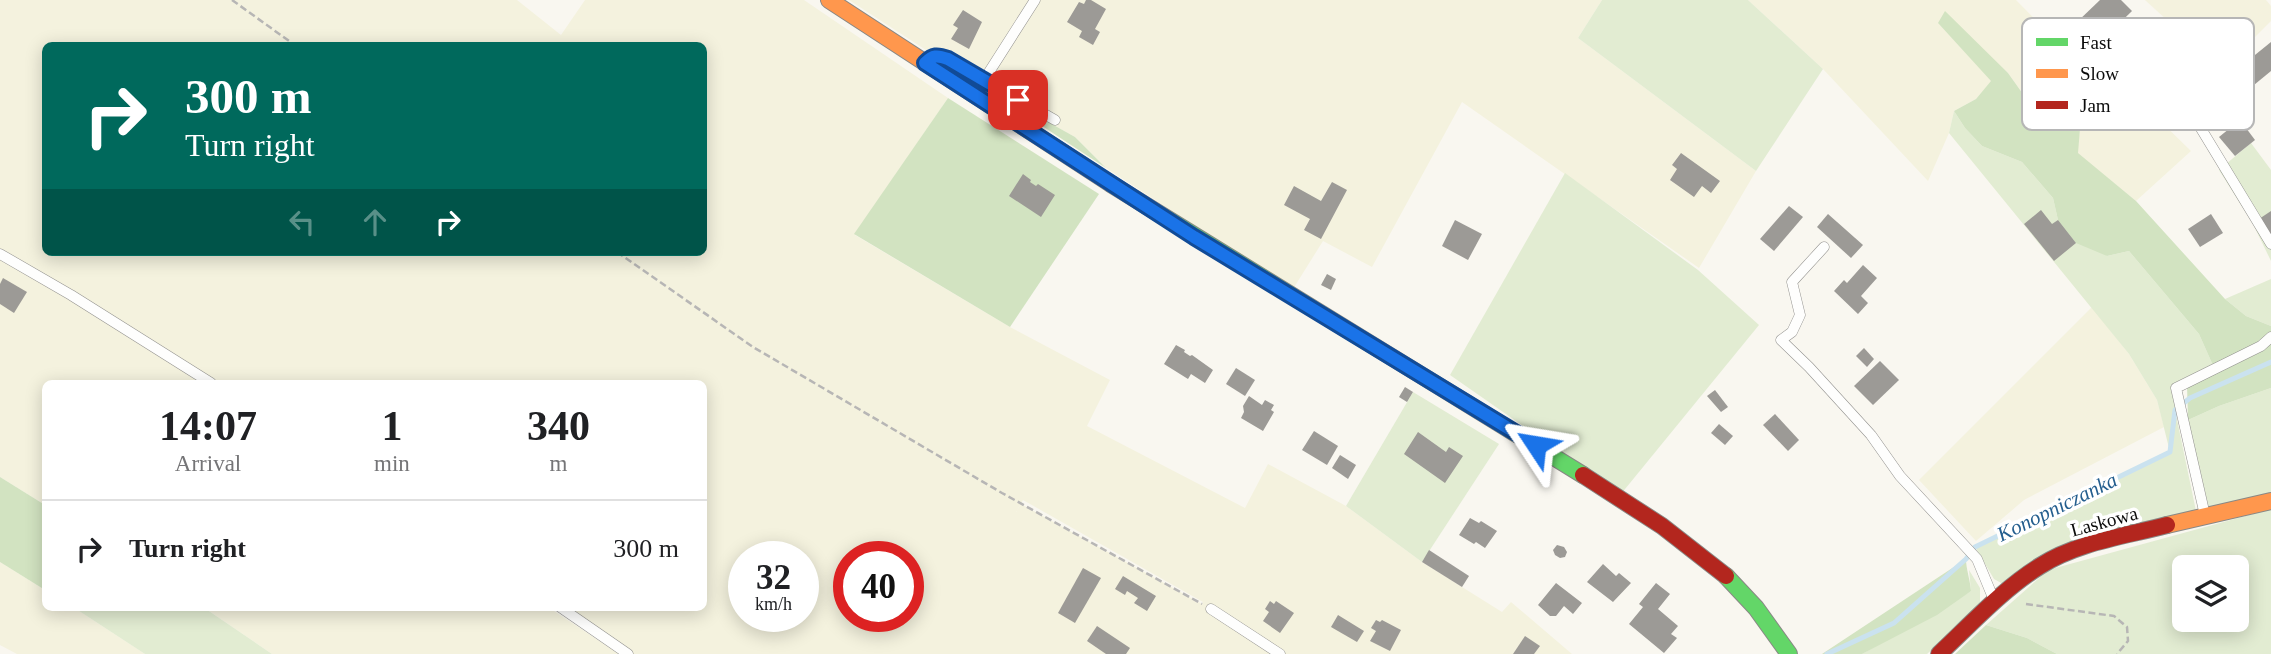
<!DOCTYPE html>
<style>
body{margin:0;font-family:Georgia,serif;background:#f6f6f6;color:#202124;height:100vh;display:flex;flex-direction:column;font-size:26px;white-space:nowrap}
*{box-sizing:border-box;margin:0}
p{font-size:23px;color:#757577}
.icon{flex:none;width:38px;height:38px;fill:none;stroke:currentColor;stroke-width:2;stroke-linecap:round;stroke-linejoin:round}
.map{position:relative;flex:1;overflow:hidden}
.drawer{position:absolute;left:42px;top:380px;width:665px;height:231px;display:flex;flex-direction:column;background:#fff;border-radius:10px;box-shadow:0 4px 18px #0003}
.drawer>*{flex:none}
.top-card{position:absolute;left:42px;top:42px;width:665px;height:214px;border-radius:10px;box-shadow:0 4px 18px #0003;background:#00695c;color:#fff;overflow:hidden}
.controls{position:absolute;left:2172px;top:555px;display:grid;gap:14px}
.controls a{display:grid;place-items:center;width:77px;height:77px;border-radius:10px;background:#fff;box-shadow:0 4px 18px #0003;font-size:35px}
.speed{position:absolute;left:728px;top:541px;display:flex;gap:14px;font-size:35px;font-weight:700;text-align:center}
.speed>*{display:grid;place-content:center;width:91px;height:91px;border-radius:50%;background:#fff;box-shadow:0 4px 18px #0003;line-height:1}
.speed small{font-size:18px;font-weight:400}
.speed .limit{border:10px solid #d22;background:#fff;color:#111}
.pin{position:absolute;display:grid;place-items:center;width:60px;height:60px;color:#fff;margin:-30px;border-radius:14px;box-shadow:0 4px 10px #0006}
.me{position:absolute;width:77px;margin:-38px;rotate:303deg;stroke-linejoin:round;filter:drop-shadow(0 0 5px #0008)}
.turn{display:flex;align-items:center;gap:24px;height:147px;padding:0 28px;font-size:32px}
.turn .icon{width:91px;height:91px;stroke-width:2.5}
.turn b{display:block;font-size:49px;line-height:60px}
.lanes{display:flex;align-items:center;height:66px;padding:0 28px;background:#0003;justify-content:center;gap:35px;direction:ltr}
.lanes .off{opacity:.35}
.eta{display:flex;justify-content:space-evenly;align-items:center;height:119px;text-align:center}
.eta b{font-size:42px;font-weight:700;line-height:49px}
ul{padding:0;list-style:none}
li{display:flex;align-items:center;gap:21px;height:98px;padding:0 28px;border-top:2px solid #e0e0e0}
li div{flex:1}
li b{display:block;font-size:26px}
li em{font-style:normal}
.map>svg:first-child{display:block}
</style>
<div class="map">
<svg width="2271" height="654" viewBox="0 0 2271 654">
<rect width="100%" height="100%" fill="#f9f7f0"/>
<g fill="#f4f2de" fill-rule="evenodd">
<path d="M0,0H517L561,35L585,0H804L948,98L855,235L1010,327L1110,380L1087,426L1245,508L1268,464L1346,506L1422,562L1502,612L1511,602L1572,654H628L560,607H704V383H211L0,254ZM46,46H704V252H46ZM1023,500L1203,602L1202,604L1021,504L1016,512ZM744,556H803V616H744ZM849,556H908V616H849Z"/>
<path d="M849,0H1602L1578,38L1756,171L1699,268L1462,102L1372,267L1323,241L1293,289L1106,168L1075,137L966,76Z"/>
<path d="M1748,0H2016L2132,117L2145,106L2191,151L2136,201L2077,153L2080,129L2040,118L2008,73L1938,23L1992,81L1976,99L1954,111L1949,133L1928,181L1823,69Z"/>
<path d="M2145,0H2266L2271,6V21L2222,70Z"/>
<path d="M0,259L75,302L203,383H46L45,505L0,477Z"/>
<path d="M2092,307L2129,354L2157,400L2164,427L2024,500L1976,541L1919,480Z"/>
<path d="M0,562L45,590L46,607H73L145,654H17L0,645Z"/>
<path d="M203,607H548L619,654H272Z"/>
</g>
<g fill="#e2ecd2" fill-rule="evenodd">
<path d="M1602,0H1748L1823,69L1756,171L1578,38Z"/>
<path d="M1954,111L1965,128L1982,146L2022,162L2053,198L2058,220L2107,256L2129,251L2199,334L2215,370L2176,388L2175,410L2196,511L2003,584L1994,579L1975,547L2170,452L2157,400L2129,354L1949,133Z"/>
<path d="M2251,143L2271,170V261L2253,224L2219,170Z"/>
<path d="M1565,173L1698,270L1759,325L1621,494L1450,375Z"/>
<path d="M2271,279V326L2246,316L2225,299Z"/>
<path d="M2271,388V493L2209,509L2188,420L2219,406Z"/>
<path d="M1413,392L1499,444L1422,562L1346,506Z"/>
<path d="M2271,509V654H2057L2027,638L1986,625L2048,570ZM2184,567H2236V620H2184Z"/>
<path d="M1969,570L1980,588V605L1927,654H1862L1971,591Z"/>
<path d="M73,607H203L272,654H145Z"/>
</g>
<g fill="#d2e3c1">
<path d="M1945,11L2008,73L2040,118L2064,109L2080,129L2078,153L2136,201L2225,299L2246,316L2271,326V388L2219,406L2188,420L2187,385L2215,370L2199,334L2129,251L2107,256L2076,243L2058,220L2053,198L2022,162L1982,146L1965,128L1954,111L1976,99L1991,81L1938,23Z"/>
<path d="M966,76L1075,137L1106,168Z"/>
<path d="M948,98L1099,194L1010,327L854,234Z"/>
<path d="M0,477L45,505V590L0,562Z"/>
<path d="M1966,559C1966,569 1970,579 1971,591L1937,615L1862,654H1822Z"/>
<path d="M1986,625L2027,638L2057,654H1955Z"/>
</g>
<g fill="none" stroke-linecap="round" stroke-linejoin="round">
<path stroke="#cae2ef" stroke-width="5" d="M1827,654L1894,623L1966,559L1975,547L2170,452L2175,410L2190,398L2271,362"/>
</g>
<g fill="#9c9a96">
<path d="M1086,0H1091L1106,9L1095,29L1100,32L1093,45L1079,37L1082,31L1067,22L1079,2L1084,4Z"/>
<path d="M2100,0H2121L2132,11L2097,45L2076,23Z"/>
<path d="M963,10L982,22L969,49L951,39L958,28L953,25Z"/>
<path d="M2271,42V71L2243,94L2229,76Z"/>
<path d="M2240,120L2255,140L2235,156L2219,137Z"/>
<path d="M1681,153L1720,181L1711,193L1702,186L1694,197L1670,180L1677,169L1672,165Z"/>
<path d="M1023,174L1031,180L1030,182L1036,186L1038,184L1055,195L1041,217L1009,196Z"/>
<path d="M1332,182L1347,190L1321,239L1304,230L1310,219L1284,205L1294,186L1321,201Z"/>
<path d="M1789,206L1803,217L1774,251L1760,239Z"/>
<path d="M2041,210L2052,224L2058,220L2076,243L2054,261L2024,224Z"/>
<path d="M2271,211V239L2259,219Z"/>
<path d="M1828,214L1863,245L1851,258L1817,227Z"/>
<path d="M2211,214L2223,233L2200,247L2188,229Z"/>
<path d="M1455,220L1482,234L1468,260L1442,246Z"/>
<path d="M1863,265L1877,278L1861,296L1868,303L1858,314L1834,291L1844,280L1847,283Z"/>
<path d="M1327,274L1336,279L1331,290L1321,285Z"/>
<path d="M3,278L27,292L14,313L0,304V284Z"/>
<path d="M1176,345L1185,350L1184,352L1190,356L1192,355L1213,370L1205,383L1191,374L1188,379L1164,364Z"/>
<path d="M1864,348L1874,359L1867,367L1856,356Z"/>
<path d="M1880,361L1899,380L1873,405L1854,386Z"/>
<path d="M1236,368L1255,380L1245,396L1226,384Z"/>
<path d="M1405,387L1413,392L1407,402L1399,397Z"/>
<path d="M1715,390L1728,407L1721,412L1707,396Z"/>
<path d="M1249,396L1262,405L1265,400L1274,405L1271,410L1274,412L1263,431L1241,418L1244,412L1243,406Z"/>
<path d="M1775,414L1799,440L1788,451L1763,425Z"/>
<path d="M1719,424L1733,436L1725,445L1711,433Z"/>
<path d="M1314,431L1338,446L1327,465L1302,450Z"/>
<path d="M1418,432L1446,452L1449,447L1463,456L1445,483L1404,454Z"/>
<path d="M1340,455L1356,465L1348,479L1332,468Z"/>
<path d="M1470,518L1479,523L1481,521L1497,531L1485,548L1476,542L1474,544L1459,535Z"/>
<path d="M1557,545L1564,547L1567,552L1565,557L1560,558L1555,555L1553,550Z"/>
<path d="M1429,550L1469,576L1462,587L1422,562Z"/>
<path d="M1603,564L1616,576L1619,573L1631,583L1613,602L1587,582Z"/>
<path d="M1083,568L1101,578L1075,623L1058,613Z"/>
<path d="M1123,576L1156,596L1147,611L1134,603L1138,598L1127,591L1125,595L1115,589Z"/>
<path d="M1556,583L1582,603L1573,614L1564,606L1556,616H1550L1538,605Z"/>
<path d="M1656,583L1670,594L1658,609L1678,626L1671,634L1677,638L1664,653L1629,624L1643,607L1639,604Z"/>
<path d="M1270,601L1274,604L1276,601L1294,613L1280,633L1263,621L1269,612L1265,609Z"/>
<path d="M1338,615L1364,631L1357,642L1331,627Z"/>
<path d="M1376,620L1380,622L1382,620L1401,630L1390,651L1370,641L1376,631L1371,628Z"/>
<path d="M1097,626L1130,648L1126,654H1106L1087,641Z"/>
<path d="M1525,636L1540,646L1534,654H1513Z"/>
</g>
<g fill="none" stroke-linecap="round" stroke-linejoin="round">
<g stroke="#92918e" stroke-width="11">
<g id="lane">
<path d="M2131,48L2177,89L2271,244"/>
<path d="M930,58L938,56L948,59L1055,120"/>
<path d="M984,80L1035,0"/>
<path d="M1824,247L1792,282L1800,315L1792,332L1781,340L1809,367L1871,435L1900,476L1977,559L1994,600"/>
<path d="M0,254L71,295L211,383"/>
<path d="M2204,511L2176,388L2261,346L2271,337"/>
<path d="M560,607L628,654"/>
<path d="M1211,609L1280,654"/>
</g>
</g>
<g stroke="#898885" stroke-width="18">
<g id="fast">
<path d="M1111,184L1583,475"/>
<path d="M1726,576L1756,608L1789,654"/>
</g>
</g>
<g stroke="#898885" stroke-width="18">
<g id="slow">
<path d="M829,0L1111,184"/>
<path d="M2167,525L2271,501"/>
</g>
</g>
<g stroke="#898885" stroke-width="18">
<g id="jam">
<path d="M1583,475L1662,526L1726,576"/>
<path d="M1939,654C1971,624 2003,589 2040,566C2077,542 2126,536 2167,525"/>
</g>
</g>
<g stroke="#b7b6b5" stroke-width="2.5" stroke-dasharray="7 3.5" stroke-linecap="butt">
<path d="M232,0L296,46"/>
<path d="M617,252L753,347L1002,493L1202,604"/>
<path d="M2026,604L2114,616L2127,627L2128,641L2117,654"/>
</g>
<use href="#lane" stroke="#fefefd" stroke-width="10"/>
<use href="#fast" stroke="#63d668" stroke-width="16"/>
<use href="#slow" stroke="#ff974d" stroke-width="16"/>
<use href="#jam" stroke="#b3261e" stroke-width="16"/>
</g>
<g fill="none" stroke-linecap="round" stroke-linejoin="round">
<g stroke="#114b97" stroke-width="18">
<path id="route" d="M1018,100L948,59C937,55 933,55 925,63L1194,237L1536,445"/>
</g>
<use href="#route" stroke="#1a73e8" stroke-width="12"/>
</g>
<g text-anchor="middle" stroke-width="7" stroke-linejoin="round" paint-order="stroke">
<g font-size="19" fill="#0b0b0b" stroke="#fff">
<text transform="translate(2104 521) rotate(-15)" y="7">Laskowa</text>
</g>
<g font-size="21" font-style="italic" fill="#245e8e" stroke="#fff">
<text transform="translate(2057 507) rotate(-26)" y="7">Konopniczanka</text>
</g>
</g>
<rect x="2022" y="18" width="232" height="112" rx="10" fill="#fff" stroke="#b6b6b6" stroke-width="2"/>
<rect x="2036" y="38" width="32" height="8" fill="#63d668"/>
<rect x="2036" y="69" width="32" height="9" fill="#ff974d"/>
<rect x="2036" y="101" width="32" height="8" fill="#b3261e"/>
<g font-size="19" fill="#0b0b0b">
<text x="2080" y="49">Fast</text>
<text x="2080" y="80">Slow</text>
<text x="2080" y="112">Jam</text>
</g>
</svg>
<div class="controls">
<a><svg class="icon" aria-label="layers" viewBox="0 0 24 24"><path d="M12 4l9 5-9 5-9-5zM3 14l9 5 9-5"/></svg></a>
</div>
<div class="speed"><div>32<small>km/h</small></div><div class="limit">40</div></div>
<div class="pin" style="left:1018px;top:100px;background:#d93025"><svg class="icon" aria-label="arrive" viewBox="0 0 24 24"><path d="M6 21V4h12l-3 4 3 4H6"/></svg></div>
<svg class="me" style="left:1536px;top:445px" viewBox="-20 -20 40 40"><path d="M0-17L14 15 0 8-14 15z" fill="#1a73e8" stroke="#fff" stroke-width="4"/></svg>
<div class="top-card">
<div class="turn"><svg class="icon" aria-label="right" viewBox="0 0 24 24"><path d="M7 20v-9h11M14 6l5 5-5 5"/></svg><div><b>300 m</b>Turn right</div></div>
<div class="lanes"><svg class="icon off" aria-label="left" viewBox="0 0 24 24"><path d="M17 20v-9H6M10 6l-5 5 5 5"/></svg><svg class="icon off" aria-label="ahead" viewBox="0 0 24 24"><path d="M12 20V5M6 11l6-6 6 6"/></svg><svg class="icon" aria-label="right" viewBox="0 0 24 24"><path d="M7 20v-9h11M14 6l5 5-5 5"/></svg></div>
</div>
<section class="drawer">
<div class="eta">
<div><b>14:07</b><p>Arrival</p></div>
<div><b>1</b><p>min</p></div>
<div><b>340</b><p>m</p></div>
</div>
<ul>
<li><svg class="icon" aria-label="right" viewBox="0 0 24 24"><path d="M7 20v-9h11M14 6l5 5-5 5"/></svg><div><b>Turn right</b></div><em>300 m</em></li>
</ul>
</section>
</div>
